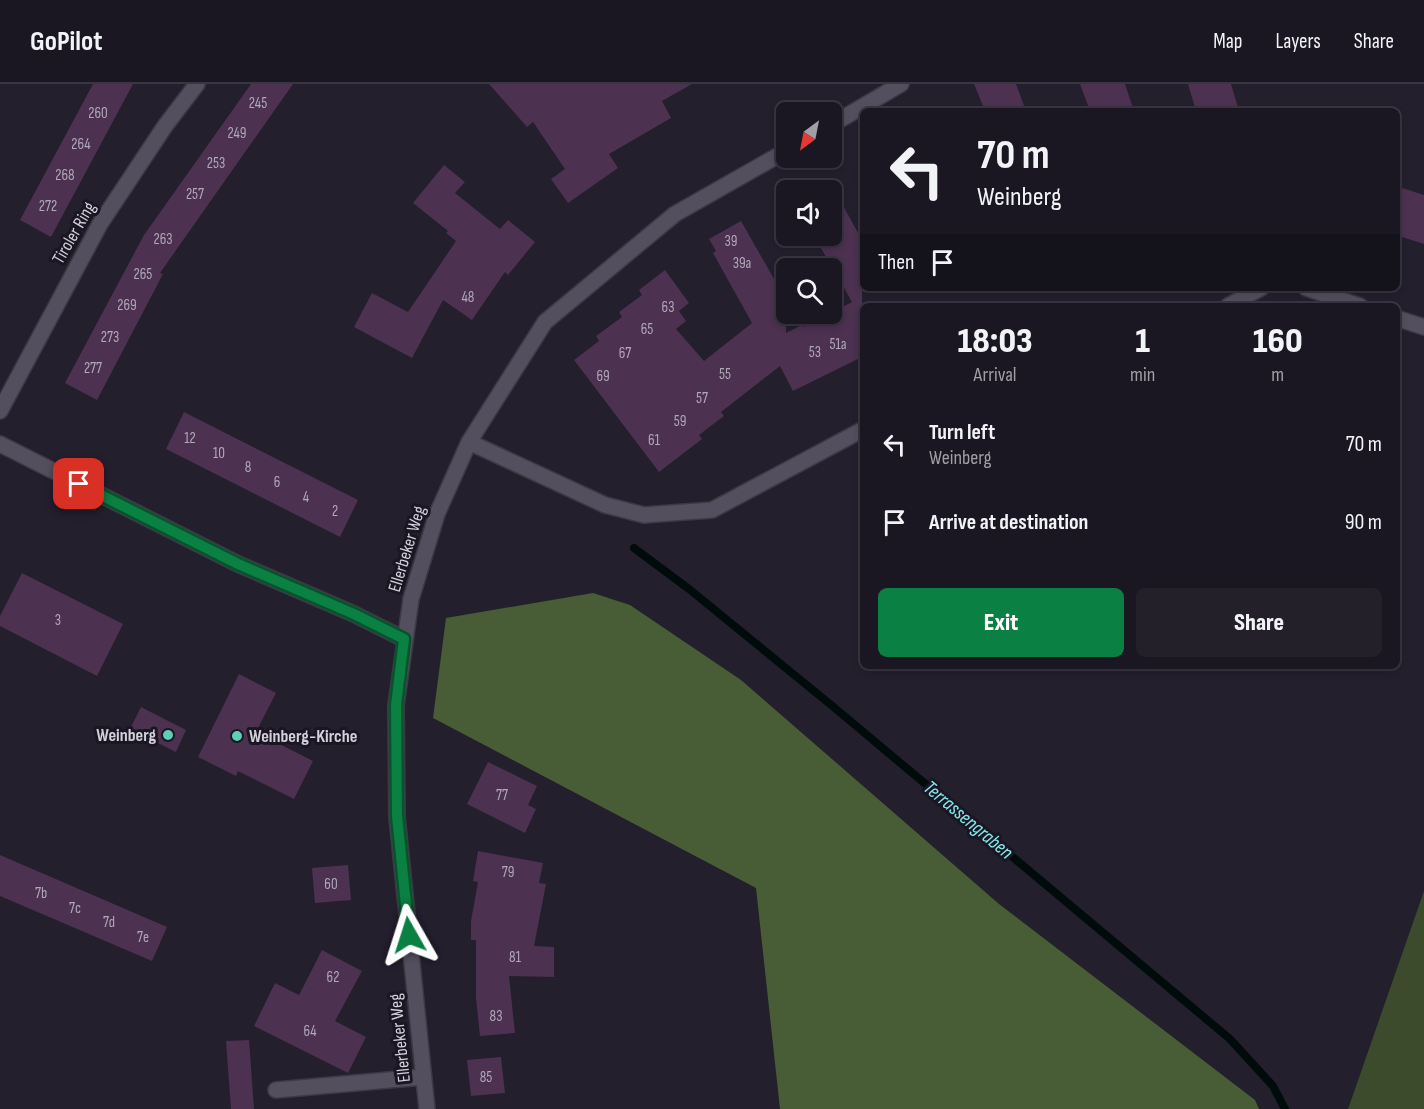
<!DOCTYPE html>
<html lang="en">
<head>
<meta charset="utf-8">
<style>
  body { margin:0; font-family:"Sofia Sans Condensed",sans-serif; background:#23202a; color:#f1f3f6; height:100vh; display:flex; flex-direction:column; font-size:22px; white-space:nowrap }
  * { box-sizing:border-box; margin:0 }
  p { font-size:20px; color:#9f9fa5 }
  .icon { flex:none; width:33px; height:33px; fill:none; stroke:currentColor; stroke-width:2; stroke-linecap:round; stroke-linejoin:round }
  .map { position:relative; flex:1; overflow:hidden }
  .sheet { position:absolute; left:860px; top:219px; width:540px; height:366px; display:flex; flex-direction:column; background:#1a1722; border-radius:9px; box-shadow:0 3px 9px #0003,0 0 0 2px #383640 }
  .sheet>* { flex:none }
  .top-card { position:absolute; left:860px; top:24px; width:540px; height:183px; border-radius:9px; box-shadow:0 3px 9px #0003,0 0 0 2px #383640; background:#1a1722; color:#f1f3f6; overflow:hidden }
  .needle { width:39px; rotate:212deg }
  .tools { position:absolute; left:776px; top:18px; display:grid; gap:12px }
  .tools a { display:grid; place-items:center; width:66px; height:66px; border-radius:9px; background:#1a1722; box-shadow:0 3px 9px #0003,0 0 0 2px #383640; font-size:30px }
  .pin { position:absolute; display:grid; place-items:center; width:51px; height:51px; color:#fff; margin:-26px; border-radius:12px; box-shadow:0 3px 9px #0006 }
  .me { position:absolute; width:66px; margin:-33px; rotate:354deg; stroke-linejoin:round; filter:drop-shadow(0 0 4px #0008) }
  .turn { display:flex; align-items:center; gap:21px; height:126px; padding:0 18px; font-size:27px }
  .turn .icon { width:78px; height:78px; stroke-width:2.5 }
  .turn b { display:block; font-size:42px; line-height:51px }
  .then { display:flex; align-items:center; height:57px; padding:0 18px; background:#0003; gap:12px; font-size:22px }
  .eta { display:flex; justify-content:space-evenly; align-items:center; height:102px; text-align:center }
  .eta b { font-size:36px; font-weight:800; line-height:42px }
  .cta { display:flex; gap:12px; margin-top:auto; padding:12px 18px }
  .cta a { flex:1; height:69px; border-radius:9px; background:#0b8043; color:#fff; font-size:24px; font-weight:800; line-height:69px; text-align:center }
  .cta a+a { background:#23202a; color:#f1f3f6 }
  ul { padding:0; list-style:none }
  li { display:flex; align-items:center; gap:18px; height:78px; padding:0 18px }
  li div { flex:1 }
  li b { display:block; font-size:22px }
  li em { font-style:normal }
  header { display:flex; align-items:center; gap:36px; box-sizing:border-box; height:84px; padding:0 30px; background:#1a1722; border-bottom:2px solid #383640 }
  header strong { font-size:28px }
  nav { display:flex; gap:33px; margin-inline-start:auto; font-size:21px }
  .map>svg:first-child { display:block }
  .green { fill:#3b4b2c }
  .forest { fill:#485c36 }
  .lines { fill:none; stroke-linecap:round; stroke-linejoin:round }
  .stream { stroke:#000c0c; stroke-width:8 }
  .building { fill:#4c3151 }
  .minor-casing { stroke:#3d3944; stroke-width:18 }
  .minor { stroke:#534f5e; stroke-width:15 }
  .route-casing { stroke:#07532c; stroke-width:15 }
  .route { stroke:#0b8043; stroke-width:10 }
  .poi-dot { fill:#5eceb7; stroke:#1a1623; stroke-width:2 }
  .labels { text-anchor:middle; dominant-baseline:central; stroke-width:6; stroke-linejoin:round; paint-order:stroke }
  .number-label { font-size:15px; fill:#b1a8b8 }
  .street-label { font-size:18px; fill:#d3d0da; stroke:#1a1623 }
  .poi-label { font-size:18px; font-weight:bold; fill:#d3d0da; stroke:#1a1623; text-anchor:end }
  .water-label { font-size:20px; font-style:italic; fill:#84e7ea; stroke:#1a1623 }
</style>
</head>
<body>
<header>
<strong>GoPilot</strong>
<nav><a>Map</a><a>Layers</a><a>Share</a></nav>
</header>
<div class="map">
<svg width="1424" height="1025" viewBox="0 0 1424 1025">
  <rect width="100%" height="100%" fill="#231f2d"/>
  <path class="green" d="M1424,807v218h-76l6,-17z"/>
  <path class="forest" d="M593,509l37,12 111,75 258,224 256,196 4,9h-479l-24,-221 -323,-170 13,-100z"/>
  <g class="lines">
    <path class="stream" d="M634,464l55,41 141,115 400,335 43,47 12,23"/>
  </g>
  <path class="building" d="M93,0h40l-82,153 -31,-17z
    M251,0h42l-133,189 3,1 -66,126 -32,-17 79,-148z
    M489,0h203l-30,17 9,17 -62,36 9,14 -50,35 -17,-24 14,-10 -32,-47 -6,5z
    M974,0h42l10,27h-41z
    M1080,0h45l9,27h-44z
    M1188,0h43l8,27h-43z
    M444,81l21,17 -10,11 45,36 8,-9 27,22 -27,33 -3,-3 -33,48 -29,-20 -31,58 -58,-31 18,-34 36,19 48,-71 -10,-8 2,-2 -35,-28z
    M831,100l31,56v117l-69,34 -13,-25 -59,46 3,4 -25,19 3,4 -43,33 -85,-112 25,-19 -3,-5 26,-19 -3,-5 23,-17 -3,-5 26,-20 24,33 -10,8 7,10 -10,8 28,32 48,-38 -39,-70 3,-2 -7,-12 32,-18 45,79v33l16,-8 1,2 49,-25 -38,-66h17z
    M1396,102l28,9v49l-28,-9z
    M184,328l174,88 -18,37 -174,-88z
    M22,489l101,51 -26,52 -97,-50v-10z
    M239,590l37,19 -20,39 57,29 -19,38 -56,-28 -2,5 -38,-19z
    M141,623l45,23 -10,22 -46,-23z
    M488,678l49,24 -9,19 8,4 -11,24 -58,-29z
    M478,767l65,12 -4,20 7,1 -12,62 20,1v30l-45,-1 6,57 -35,3 -4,-38v-58h-5v-19l7,-39 -5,-1z
    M0,771l167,72 -15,34 -152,-65z
    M348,781l3,35 -36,3 -3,-35z
    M322,866l40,21 -27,50 31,16 -18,36 -94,-47 21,-43 24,12z
    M249,956l5,69h-23l-5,-68z
    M501,973l4,36 -34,3 -4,-36z"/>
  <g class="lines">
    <defs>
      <path id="minor" d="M831,41l70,-41
        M1306,204l54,18
        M1228,222l33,-18
        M1396,234l28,9
        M0,327l100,-187 65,-98 32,-42
        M469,358l136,63 39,10 68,-5 150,-80
        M0,360l238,120 116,50 50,25
        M276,1006l147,-13
        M427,1025l-30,-292 -1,-112 15,-106 26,-85 32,-72 76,-120 130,-108 111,-63"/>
    </defs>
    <use href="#minor" class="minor-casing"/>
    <use href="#minor" class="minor"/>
  </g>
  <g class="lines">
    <defs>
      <path id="route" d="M79,400l159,80 116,50 50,25 -8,66 1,111 12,119"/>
    </defs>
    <use href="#route" class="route-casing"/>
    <use href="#route" class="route"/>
  </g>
  <g class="poi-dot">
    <circle cx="168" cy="651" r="6"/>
    <circle cx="237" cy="652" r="6"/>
  </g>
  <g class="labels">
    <g class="number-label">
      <text x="258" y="19">245</text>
      <text x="98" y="29">260</text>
      <text x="237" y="49">249</text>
      <text x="81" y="60">264</text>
      <text x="216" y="79">253</text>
      <text x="65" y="91">268</text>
      <text x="195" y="110">257</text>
      <text x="48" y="122">272</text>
      <text x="163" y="155">263</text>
      <text x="731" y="157">39</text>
      <text x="742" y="179">39a</text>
      <text x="143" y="190">265</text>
      <text x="468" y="213">48</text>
      <text x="127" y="221">269</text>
      <text x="668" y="223">63</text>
      <text x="647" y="245">65</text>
      <text x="110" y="253">273</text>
      <text x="838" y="260">51a</text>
      <text x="815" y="268">53</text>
      <text x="625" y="269">67</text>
      <text x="93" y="284">277</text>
      <text x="725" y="290">55</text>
      <text x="603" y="292">69</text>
      <text x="702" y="314">57</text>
      <text x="680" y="337">59</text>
      <text x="190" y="354">12</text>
      <text x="654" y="356">61</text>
      <text x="219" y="369">10</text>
      <text x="248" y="383">8</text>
      <text x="277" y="398">6</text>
      <text x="306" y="413">4</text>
      <text x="335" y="427">2</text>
      <text x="58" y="536">3</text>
      <text x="502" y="711">77</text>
      <text x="508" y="788">79</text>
      <text x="331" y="800">60</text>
      <text x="41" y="809">7b</text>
      <text x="75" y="824">7c</text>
      <text x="109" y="838">7d</text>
      <text x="143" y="853">7e</text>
      <text x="515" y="873">81</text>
      <text x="333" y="893">62</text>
      <text x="496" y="932">83</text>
      <text x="310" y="947">64</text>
      <text x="486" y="993">85</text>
    </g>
    <g class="street-label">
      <text transform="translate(74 149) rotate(-60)">Tiroler Ring</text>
      <text transform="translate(407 465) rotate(-73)">Ellerbeker Weg</text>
      <text transform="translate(400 954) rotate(-96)">Ellerbeker Weg</text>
    </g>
    <g class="poi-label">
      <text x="156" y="651">Weinberg</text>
      <text x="249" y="652" text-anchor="start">Weinberg-Kirche</text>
    </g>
    <g class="water-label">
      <text transform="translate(968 736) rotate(40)">Terrassengraben</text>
    </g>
  </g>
</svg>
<div class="tools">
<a><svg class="needle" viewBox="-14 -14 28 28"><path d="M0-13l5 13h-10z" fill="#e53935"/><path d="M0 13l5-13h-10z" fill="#9f9fa5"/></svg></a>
<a><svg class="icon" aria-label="sound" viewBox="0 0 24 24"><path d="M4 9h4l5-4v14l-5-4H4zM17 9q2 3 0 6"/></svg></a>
<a><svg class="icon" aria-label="search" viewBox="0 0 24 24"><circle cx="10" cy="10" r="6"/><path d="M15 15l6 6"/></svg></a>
</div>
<div class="pin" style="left:79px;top:400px;background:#d93025"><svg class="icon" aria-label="arrive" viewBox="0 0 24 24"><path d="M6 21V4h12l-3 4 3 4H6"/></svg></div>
<svg class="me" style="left:409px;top:851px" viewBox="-20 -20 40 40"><path d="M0-17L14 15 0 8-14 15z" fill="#0b8043" stroke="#fff" stroke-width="4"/></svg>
<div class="top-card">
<div class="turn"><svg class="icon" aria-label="left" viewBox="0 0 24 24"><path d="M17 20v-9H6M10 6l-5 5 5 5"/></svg><div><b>70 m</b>Weinberg</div></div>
<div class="then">Then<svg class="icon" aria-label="arrive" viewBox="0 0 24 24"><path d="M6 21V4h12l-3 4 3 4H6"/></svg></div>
</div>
<section class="sheet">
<div class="eta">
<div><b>18:03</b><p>Arrival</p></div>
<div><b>1</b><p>min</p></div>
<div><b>160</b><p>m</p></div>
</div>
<ul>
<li><svg class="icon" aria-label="left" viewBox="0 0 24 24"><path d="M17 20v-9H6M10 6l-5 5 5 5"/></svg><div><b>Turn left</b><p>Weinberg</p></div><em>70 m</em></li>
<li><svg class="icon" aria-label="arrive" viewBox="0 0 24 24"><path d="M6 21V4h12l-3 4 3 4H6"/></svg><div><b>Arrive at destination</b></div><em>90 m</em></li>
</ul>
<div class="cta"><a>Exit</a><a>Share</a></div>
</section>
</div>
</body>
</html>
